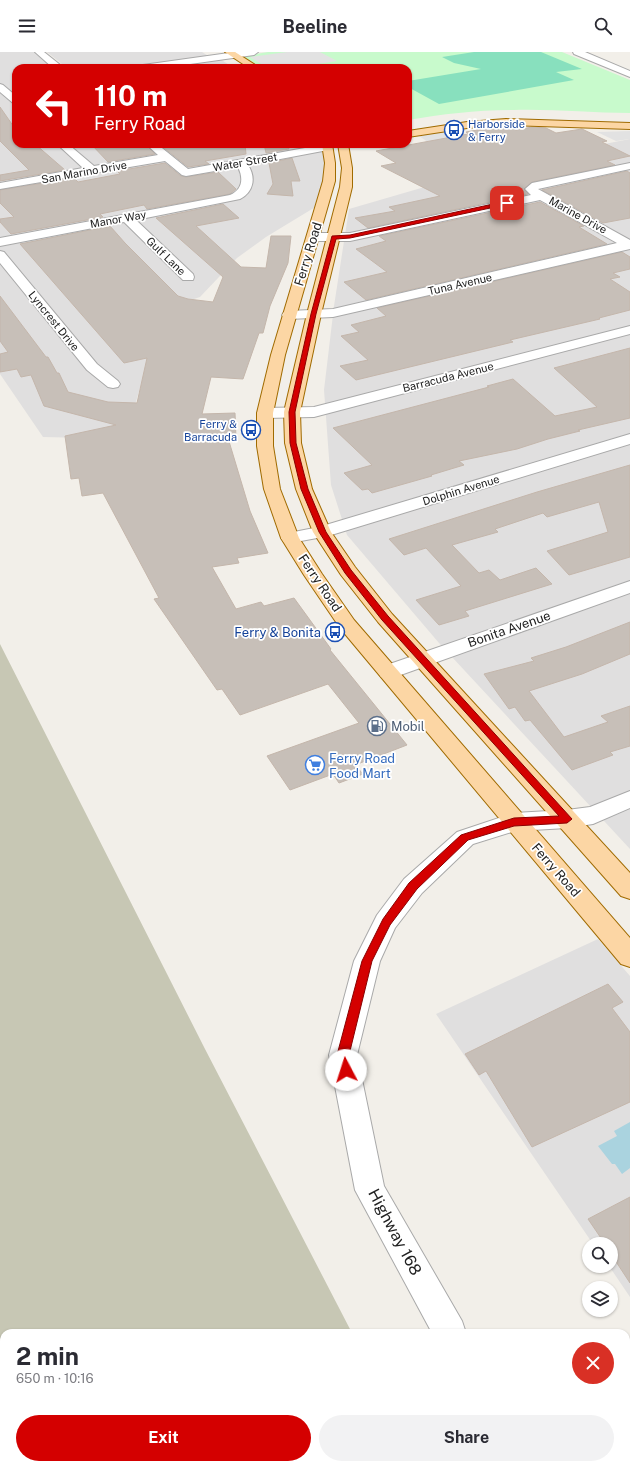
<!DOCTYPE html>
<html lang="en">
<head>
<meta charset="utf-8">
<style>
  body { margin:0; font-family:"Public Sans",sans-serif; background:#f2f2f3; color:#2b2b33; height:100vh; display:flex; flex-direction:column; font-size:15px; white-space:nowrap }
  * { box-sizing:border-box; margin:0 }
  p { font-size:13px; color:#7c7c81 }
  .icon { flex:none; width:22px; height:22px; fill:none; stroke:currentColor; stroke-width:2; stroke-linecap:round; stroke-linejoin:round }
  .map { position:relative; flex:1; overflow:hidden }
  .side { position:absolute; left:0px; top:1277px; width:630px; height:140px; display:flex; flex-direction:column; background:#fff; border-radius:12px 12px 0 0; box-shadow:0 1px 3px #0004 }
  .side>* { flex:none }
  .guide { position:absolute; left:12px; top:12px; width:400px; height:84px; border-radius:12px; box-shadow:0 1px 3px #0004; background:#d40000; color:#fff; overflow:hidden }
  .controls { position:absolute; left:582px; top:1185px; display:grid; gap:8px }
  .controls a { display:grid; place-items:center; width:36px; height:36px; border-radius:50%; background:#fff; box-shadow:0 1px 3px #0004; font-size:20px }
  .pin { position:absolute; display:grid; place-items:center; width:34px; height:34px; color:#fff; margin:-17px; border-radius:8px; box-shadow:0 2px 6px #0006 }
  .me { position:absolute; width:44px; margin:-22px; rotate:355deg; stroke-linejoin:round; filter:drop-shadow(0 0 3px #0008) }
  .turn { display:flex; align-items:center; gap:14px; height:84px; padding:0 16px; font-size:18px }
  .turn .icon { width:52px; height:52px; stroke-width:2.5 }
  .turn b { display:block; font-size:28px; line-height:34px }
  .round { display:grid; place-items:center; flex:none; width:42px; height:42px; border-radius:21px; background:#f2f2f3 }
  .overview { display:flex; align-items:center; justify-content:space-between; height:68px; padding:0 16px }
  h1 { font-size:24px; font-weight:700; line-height:30px }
  .action { display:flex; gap:8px; margin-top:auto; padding:8px 16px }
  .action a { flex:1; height:46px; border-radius:24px; background:#d40000; color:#fff; font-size:16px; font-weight:700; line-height:46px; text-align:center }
  .action a+a { background:#f2f2f3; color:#2b2b33 }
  header { display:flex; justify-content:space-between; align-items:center; height:52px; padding:0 16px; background:#fff; font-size:18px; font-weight:700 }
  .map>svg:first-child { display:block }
  .residential { fill:#e0dfdf }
  .construction { fill:#c7c7b4 }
  .park { fill:#c8facc }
  .pitch { fill:#88e0be }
  .parking { fill:#e2e2e2 }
  .water { fill:#aad3df }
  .building { fill:#c7bfb8; stroke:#c4b6ab }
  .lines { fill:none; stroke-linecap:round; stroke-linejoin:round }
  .minor-casing { stroke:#a9a9a9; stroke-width:2 }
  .major-casing { stroke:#a06b00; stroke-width:2 }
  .minor { fill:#fff; fill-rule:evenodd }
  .major { fill:#fcd6a4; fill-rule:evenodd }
  .route { fill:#d40000; stroke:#8a0000 }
  .labels { text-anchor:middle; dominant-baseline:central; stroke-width:3.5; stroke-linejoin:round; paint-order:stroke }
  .far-transit-label { font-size:11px; fill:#164399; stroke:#fff; text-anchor:start }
  .far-street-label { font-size:11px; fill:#222; stroke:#fff }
  .street-label { font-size:13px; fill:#222; stroke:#fff }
  .transit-label { font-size:13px; fill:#164399; stroke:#fff; text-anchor:end }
  .service-label { font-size:13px; fill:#4e5e75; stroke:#fff; text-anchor:start }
  .shop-label { font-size:13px; fill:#366cbe; stroke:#fff; text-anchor:start }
  .near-street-label { font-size:16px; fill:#222; stroke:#fff }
</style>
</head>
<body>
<header><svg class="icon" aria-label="menu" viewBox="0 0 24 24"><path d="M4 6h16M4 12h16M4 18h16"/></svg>Beeline<svg class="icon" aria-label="search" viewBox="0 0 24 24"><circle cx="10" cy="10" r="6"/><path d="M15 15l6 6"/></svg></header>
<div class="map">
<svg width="630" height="1417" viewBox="0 0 630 1417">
  <rect width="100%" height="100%" fill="#f2efe9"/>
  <path class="residential" d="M0,0h34l19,16h-37v76h306l3,11 1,14 -9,37 -51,31 -29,21 -37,39 -9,3 -33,44 -16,37 -7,24 -6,34 -86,-2 -43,-63z
    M47,0h155l8,5 -77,11h-66z
    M220,7l14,9h-73z
    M630,87v710l-191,-206 -92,-108 -16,-50 -7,-95 10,-84 15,-97 158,-46z
    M598,887l32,37v321l-21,-31h2v-22h-18l-157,-230z"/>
  <path class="construction" d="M0,592l205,405 147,284h-348v132h417l2,4h-423z"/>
  <path class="park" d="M268,0h294l68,28v33c-39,0 -77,-4 -116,-3 -36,0 -71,4 -106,10v-52h-145l-21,-12z"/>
  <path class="pitch" d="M474,0h67l41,17 -26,3 18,8 -135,24 -31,-17v-9v3l73,-12 -27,-6 -12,-6z"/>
  <path class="parking" d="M287,0h33l17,9 -45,7h-24l-18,-11z
    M630,79v8l-14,2 -19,-9z
    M443,80l10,5 -25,5 -9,-6z"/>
  <path class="water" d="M630,1070v46l-8,6 -7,-10h-3l-14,-18 19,-10 -3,-5z"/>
  <path class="building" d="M0,55l16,23v14h19l30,26 -65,11v-6l29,-5 -29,-29z
    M494,75h15l7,3 16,-3 14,1 10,5 26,-4 25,12 -5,1 28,14 -23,5 8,4 -83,17 -8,7 4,5 -160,34 -13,-10 40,-7 -6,-4 51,-11 -59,-30 15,-3 -20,-12 92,-17 -2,-2z
    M91,92h54l10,10 -47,8z
    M159,92h86l1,10 -41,7 4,3 -21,3z
    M264,92h23l2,5 -23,4z
    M292,106l8,23h-9l2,15 -26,-2 6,-10 -4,-21z
    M165,111l16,13 5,1 32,-5 18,17 -6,5 -83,15 -3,-4 -44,9 3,3 -92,17 -11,-12v-3l14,-2 -14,-14v-13l74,-12 4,4 42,-8 -3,-3z
    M627,119l3,2v45l-27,5 -61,-33z
    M540,150l44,24 -5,1 28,17 -241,56 -22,-18 43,-10 -31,-23 30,-8 -7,-5z
    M223,152l16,14 -43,8 45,41 25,1 5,-32h20l-3,27 -18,43 -7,27h-4l-16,46 -32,-2 -9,37 33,-1 1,25h-8l22,73 18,42 -31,5 2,5 -27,4 24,42 25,-7 3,4 30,-8 37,51 -1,1 77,95 -52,20 8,9 -24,9 -6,-9 -43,16 -23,-34 92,-33 -31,-39 -88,31 -18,-26 -5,1 -63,-91 5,-1 -56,-105 -21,3 -3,-18 -8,1 -6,-43 51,-11 -72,-19 -13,-31 -10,2 -4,-8 -17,3v-18l8,-2 -8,-11v-45l46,61h2l9,16h2l9,19 40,10 29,1 10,-45 -23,5 -104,-119 90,-18 15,17 53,53 10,3 25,3 10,-25 -67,-59z
    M622,200l8,5v12l-17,4 7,4 -10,2 20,13v18l-31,8 1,1 -90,21 3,2 -157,38 -16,-14 28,-6 -27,-24 18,-4 -8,-7 35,-9 -9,-8z
    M630,296v70l-52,12 2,1 -32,8 -31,10 -58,12 5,4 -33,10 1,1 -60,17 -4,-4 -6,1 -18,-17 28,-8 -39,-37 156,-41 -2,-1 26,-7 42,37 42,-9 -43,-39z
    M630,413v92l-61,18 -22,-24 61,-19 -9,-30 -52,15 -4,-4 -48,16 3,3 -46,13 27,28 10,-3 11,10 36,-12 16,16 -87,27 4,5 -30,9 -23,-25 45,-14 -35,-38 -22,7 -15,-16 148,-47z
    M630,570v32l-48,20 -53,17 35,46 44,-15 -7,-6 29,-10v40l-20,6 3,3 -41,15 -42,-50 -5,1 -10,-14 -6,2 -25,-35 50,-13 -3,-3 35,-11z
    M608,932l15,18 -11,6 18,24v70l-98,45 -46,-76 -7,4 -14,-21z
    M630,1145v86l-19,-29v-10h-6l-17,-25z"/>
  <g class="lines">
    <defs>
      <path id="minor" d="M35,0h9l20,16h-11z
        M236,0h22l-4,3 -92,13h-24l5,-3z
        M573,0h12l45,19v6l-56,-23z
        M0,32l3,1 13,11v8l-3,-1 -13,-11z
        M57,92h11l26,22 64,-11 -12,-11h11l31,25 139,-25 5,1 1,2 -5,3 -80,15c8,12 6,27 -8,34l-104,21 57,54 1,3 -1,3h-10l-59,-58 -124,24v-8l230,-43c12,-5 14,-16 8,-28l-52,9 -4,-1 -17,-14 -165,28v-6l83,-15z
        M630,111v6l-92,20 92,51v9l-297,68 -44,2 -5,-1 -2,-3 2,-3 5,-1 44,-2 284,-66 -77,-43 -190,41h-37l-4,-1 -2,-3 2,-3 4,-1h37l181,-38 -6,-6 7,-6z
        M0,199l4,1 93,112 21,17 2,3 -2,3 -5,1 -5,-1 -21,-17 -87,-107z
        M630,274v8l-316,83 -49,1 -5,-2 -3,-3 3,-3 5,-2 49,-1z
        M630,382v10l-302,92 -38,7 -6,-1 -3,-4 3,-4 35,-7z
        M630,529v12l-235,84 -7,2 -7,-2 -3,-5 3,-5z
        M630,739v17l-37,16 -26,4 -52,3 -42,13 -51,49 -27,35 -15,33 -23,94 27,131 78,135 4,12h-34l-77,-143 -26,-135 25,-94 23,-46 27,-36 53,-47 57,-19 53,-3 23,-3z
        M506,1413h36l2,4h-36z"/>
      <path id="major" d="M225,0h10l25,16h-11z
        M506,67l124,4v6l-124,-4 -39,3 -59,9v-6l59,-9z
        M322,92h10l3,19v18l-50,174 -12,58v33l7,43 19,49 23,36 32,46 276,318v29l-9,-3 -281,-336 -36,-53 -23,-37 -17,-49 -7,-43v-33l14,-58 52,-174 2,-18z
        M338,92h10l4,24v19l-31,127 -21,98 1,31 11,46 19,43 24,35 37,47 238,259v26l-9,-3 -243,-274 -37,-47 -28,-43 -17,-43 -11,-46 -1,-31 23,-98 33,-127 2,-19z"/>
    </defs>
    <use href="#minor" class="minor-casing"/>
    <use href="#major" class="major-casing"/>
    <use href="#minor" class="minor"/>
    <use href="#major" class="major"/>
  </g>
  <path class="route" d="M507,149l2,3 -159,34 -14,1 -20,75 -21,98 1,31 12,46 18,43 25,38 37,46 184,203 -5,4 -53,3 -46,14 -51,49 -27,36 -18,36 -23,94 3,15 -2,4 -4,1 -4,-1 -5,-19 25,-94 21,-42 26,-36 52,-48 53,-17 45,-2 -177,-196 -37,-47 -26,-41 -18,-43 -11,-46 -1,-31 22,-98 21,-78 18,-1z"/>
  <defs>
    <symbol id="bus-ring" viewBox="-11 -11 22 22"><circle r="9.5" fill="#fff" stroke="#1a4fb4" stroke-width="1.5"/><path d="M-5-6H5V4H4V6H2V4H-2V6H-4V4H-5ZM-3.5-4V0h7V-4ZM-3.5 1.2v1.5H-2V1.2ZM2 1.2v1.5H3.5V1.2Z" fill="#1a4fb4"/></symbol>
    <symbol id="fuel-ring" viewBox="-11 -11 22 22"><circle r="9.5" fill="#fff" stroke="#5c6f8a" stroke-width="1.5"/><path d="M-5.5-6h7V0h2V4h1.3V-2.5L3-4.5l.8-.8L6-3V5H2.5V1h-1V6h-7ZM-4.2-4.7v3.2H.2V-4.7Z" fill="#5c6f8a"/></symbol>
    <symbol id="supermarket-ring" viewBox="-11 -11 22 22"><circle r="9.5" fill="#fff" stroke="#3f7fe0" stroke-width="1.5"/><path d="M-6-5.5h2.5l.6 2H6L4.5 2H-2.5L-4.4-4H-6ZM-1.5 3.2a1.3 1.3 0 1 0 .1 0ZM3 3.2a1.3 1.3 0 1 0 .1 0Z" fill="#3f7fe0"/></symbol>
  </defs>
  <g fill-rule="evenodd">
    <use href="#bus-ring" x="443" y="67" width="22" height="22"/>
    <use href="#bus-ring" x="240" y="367" width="22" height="22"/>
    <use href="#bus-ring" x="324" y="569" width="22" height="22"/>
    <use href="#fuel-ring" x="366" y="663" width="22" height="22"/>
    <use href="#supermarket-ring" x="304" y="702" width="22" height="22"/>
  </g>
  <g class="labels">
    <g class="far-transit-label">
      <text x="468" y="72">Harborside<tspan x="468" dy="13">&amp; Ferry</tspan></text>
      <text x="237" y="372" text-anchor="end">Ferry &amp;<tspan x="237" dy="13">Barracuda</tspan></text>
    </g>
    <g class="far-street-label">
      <text transform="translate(245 110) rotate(-10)">Water Street</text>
      <text transform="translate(84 120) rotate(-10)">San Marino Drive</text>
      <text transform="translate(578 163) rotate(29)">Marine Drive</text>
      <text transform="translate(118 167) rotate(-10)">Manor Way</text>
      <text transform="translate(166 204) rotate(44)">Gulf Lane</text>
      <text transform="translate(460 232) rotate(-13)">Tuna Avenue</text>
      <text transform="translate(54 269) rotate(51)">Lyncrest Drive</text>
      <text transform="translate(448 325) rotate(-14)">Barracuda Avenue</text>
      <text transform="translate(461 438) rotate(-17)">Dolphin Avenue</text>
    </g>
    <g class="street-label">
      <text transform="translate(308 202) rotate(-73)">Ferry Road</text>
      <text transform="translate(320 531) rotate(56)">Ferry Road</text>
      <text transform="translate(509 577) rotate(-19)">Bonita Avenue</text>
      <text transform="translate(556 818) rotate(49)">Ferry Road</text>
    </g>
    <g class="transit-label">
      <text x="321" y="580">Ferry &amp; Bonita</text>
    </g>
    <g class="service-label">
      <text x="391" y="674">Mobil</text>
    </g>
    <g class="shop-label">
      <text x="329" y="706">Ferry Road<tspan x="329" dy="15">Food Mart</tspan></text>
    </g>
    <g class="near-street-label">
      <text transform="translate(395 1180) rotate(62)">Highway 168</text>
    </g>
  </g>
</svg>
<div class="controls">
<a><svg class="icon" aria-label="search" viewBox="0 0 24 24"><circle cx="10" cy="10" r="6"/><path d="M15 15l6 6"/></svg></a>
<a><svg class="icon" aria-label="layers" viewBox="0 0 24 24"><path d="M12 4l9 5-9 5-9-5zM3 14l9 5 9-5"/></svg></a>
</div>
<div class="pin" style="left:507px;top:151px;background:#d93025"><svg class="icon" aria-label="arrive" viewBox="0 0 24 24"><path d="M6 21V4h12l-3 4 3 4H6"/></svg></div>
<svg class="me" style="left:346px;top:1018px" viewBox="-20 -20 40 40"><circle r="19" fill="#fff"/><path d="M0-13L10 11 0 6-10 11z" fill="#d40000"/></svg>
<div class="guide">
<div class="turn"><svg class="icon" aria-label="left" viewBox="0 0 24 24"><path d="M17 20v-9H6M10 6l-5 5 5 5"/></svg><div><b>110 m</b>Ferry Road</div></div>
</div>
<section class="side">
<div class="overview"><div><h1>2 min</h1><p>650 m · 10:16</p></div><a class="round" style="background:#d93025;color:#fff"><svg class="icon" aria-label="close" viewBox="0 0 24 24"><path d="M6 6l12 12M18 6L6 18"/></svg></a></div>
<div class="action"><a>Exit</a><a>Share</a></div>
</section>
</div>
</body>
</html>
